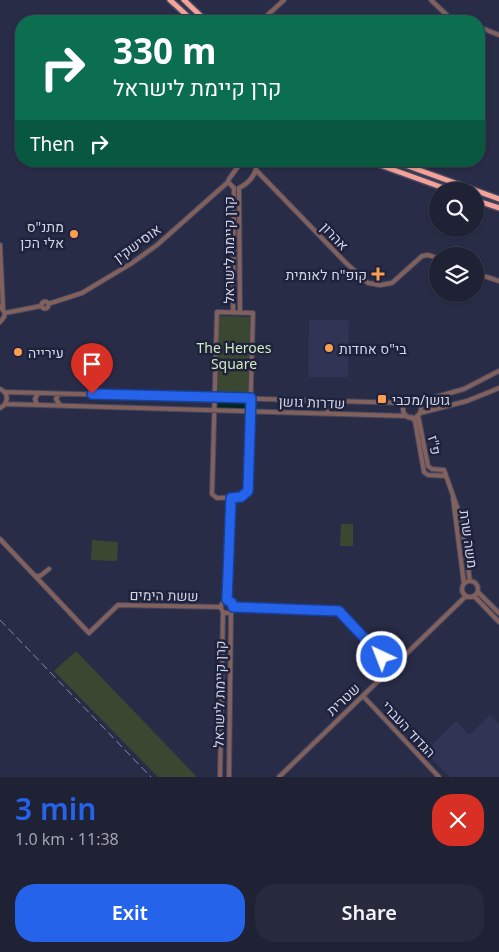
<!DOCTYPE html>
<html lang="en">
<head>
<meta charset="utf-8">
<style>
  body { margin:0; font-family:"Noto Sans",Heebo,sans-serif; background:#27293d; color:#f1f3f6; height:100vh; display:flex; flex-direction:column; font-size:19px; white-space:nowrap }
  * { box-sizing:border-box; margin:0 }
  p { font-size:16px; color:#a1a3ad }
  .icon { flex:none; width:28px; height:28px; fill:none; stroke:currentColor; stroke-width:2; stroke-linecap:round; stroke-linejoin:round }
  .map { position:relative; height:777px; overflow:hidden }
  .side { display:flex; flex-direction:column; background:#1f2135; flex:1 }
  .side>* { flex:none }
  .guide { position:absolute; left:15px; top:15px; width:470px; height:152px; border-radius:20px; box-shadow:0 1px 4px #0004,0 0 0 1px #3c3e50; background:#0b6e4f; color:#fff; overflow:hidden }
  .controls { position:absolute; left:429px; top:182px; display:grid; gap:10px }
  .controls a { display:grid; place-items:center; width:55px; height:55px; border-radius:50%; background:#1f2135; box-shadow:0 1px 4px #0004,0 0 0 1px #3c3e50; font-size:25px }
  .pin { position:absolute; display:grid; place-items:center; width:42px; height:42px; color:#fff; margin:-51px -21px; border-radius:50% 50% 50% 0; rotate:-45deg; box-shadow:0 0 5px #0007 }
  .pin .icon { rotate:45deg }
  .me { position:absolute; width:55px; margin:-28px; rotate:317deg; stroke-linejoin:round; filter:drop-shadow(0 0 4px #0008) }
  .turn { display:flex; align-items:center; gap:18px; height:105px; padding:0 15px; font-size:22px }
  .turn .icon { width:65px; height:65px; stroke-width:2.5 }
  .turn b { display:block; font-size:35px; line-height:42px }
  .then { display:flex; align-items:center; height:48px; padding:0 15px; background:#0003; gap:10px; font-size:19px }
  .round { display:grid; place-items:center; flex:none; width:52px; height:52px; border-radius:20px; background:#27293d }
  .headline { display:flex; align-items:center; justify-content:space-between; height:85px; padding:0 15px }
  h1 { font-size:30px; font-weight:600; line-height:38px; color:#2563eb }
  .primary-button { display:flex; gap:10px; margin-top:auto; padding:10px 15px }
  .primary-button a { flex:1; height:58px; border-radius:20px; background:#2563eb; color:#fff; font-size:20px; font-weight:600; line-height:58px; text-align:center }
  .primary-button a+a { background:#27293d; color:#f1f3f6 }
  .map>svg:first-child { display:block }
  .built { fill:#303455 }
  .green { fill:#3b4831 }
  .water { fill:#012626 }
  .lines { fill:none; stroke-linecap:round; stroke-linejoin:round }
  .minor-casing { stroke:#444760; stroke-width:6 }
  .highway-casing { stroke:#444760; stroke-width:8 }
  .minor { stroke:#82605c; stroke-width:4 }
  .highway { stroke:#f5a298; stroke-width:5 }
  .rail { stroke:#878a9f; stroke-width:1; stroke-dasharray:8 4; stroke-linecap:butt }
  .route-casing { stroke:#184099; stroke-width:12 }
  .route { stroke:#2563eb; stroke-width:9 }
  .poi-dot { fill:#fa9f4f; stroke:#1f223c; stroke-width:2 }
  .labels { text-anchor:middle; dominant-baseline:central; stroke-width:5; stroke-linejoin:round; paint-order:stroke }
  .poi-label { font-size:14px; fill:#d1d4e5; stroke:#1f223c; text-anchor:start }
  .street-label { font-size:14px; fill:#d1d4e5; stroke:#1f223c }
  .park-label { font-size:14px; fill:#d0ebba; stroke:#1f223c }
</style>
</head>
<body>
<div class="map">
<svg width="499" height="777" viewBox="0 0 499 777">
  <rect width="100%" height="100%" fill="#292c47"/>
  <path class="built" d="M309,320h40l-1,57h-40z
    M490,715l9,9v53h-49l-25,-25 31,-31 13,14z"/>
  <path class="green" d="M219,316l31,1 -2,77h-30z
    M341,524h12v22h-13z
    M92,540l26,2 -1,19 -26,-1z
    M76,651l121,126h-39l-104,-106z"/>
  <path class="water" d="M216,399h34v11l-35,-1z"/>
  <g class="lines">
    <defs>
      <path id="minor" d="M431,0l20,19 10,2
        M261,21l23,-21
        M479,27l20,8
        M256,170l90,93 22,20 12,2 12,-2 30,-27 6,-1 10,3
        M234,188l-6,-6 1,-3 13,-18
        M239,188l1,124
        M239,188c10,-5 17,-13 18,-25l-2,-2
        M0,245l3,63
        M475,273l24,8
        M41.5 305a3.5 3.5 0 1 1 7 0a3.5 3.5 0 1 1-7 0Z
        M48,304l34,-11 50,-30 25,-18 71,-63
        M0,306l5,7 -1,4 -4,5
        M217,312l36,1 -5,178 -7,6 -24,1 -5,-4z
        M233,312l1,-124
        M5,313l36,-7
        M0,389c9,4 9,14 0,19
        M5,392l401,11
        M59,394l-3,5 4,6
        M403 409a9 9 0 1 1 18 0a9 9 0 1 1-18 0Z
        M418,402l46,-13 35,-18
        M6,404l401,12
        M37,405l-2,-6 3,-6
        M328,413l-3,-6 3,-6
        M420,413l47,-12 32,-13
        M418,415l10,51 4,3 12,1 17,48 9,63
        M411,417l4,4 9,51 4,3 18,1
        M453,498l11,86
        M0,539l89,94 29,-28 102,2
        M36,576h4l9,-7
        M462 589a8 8 0 1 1 16 0a8 8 0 1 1-16 0Z
        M478,592l21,21
        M474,596l25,26
        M221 607a6 6 0 1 1 12 0a6 6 0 1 1-12 0Z
        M227,601l4,-104
        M233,607l106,4 53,56
        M363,696l76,81
        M220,777l3,-165
        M229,777l2,-165
        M279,777l187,-181"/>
      <path id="highway" d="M170,0l23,21
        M184,0l22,21
        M369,161l83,30
        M394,161l105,38
        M475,200l24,8"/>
    </defs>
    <use href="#minor" class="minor-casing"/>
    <use href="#highway" class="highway-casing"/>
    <use href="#minor" class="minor"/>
    <use href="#highway" class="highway"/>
    <path class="rail" d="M0,620l151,157"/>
  </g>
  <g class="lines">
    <defs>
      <path id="route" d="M92,394l159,4 -3,93 -7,6 -10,1 -4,102 5,3 1,4 106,4 43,46"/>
    </defs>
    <use href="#route" class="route-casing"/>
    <use href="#route" class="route"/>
  </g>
  <g class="poi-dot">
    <circle cx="74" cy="234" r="5"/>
    <path d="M375.5 266.5h5v5h5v5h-5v5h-5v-5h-5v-5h5z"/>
    <circle cx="329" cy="348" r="5"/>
    <circle cx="18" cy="352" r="5"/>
    <rect x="377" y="394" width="10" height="10" rx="2.5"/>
  </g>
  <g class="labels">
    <g class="poi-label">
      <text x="64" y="226" text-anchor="end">מתנ"ס<tspan x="64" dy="16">אלי הכן</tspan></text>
      <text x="367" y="274" text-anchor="end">קופ"ח לאומית</text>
      <text x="339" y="348">בי"ס אחדות</text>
      <text x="28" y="352">עירייה</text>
      <text x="392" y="399">גושן/מכבי</text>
    </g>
    <g class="street-label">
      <text transform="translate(335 236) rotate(46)">אהרון</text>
      <text transform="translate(137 243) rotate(-36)">אוסישקין</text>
      <text transform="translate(228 250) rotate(-90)">קרן קיימת לישראל</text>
      <text transform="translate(312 402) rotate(2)">שדרות גושן</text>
      <text transform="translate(435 445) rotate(79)">פ"ז</text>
      <text transform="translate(469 539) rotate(82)">משה שרת</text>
      <text transform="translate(164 595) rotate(1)">ששת הימים</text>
      <text transform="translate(219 694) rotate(-89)">קרן קיימת לישראל</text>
      <text transform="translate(343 699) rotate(-43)">שטרית</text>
      <text transform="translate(409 729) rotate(47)">הגדוד העברי</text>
    </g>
    <g class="park-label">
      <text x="234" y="347">The Heroes<tspan x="234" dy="16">Square</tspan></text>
    </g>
  </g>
</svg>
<div class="controls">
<a><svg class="icon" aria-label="search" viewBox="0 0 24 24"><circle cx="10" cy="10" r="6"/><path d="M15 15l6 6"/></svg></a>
<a><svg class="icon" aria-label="layers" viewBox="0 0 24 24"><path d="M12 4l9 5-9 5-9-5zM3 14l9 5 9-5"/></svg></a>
</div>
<div class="pin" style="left:92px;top:394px;background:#d93025"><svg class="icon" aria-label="arrive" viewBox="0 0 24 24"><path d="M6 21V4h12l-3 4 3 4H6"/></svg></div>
<svg class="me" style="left:382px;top:657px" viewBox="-20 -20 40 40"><circle r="17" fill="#2563eb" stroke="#fff" stroke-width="3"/><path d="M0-11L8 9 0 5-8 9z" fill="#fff"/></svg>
<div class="guide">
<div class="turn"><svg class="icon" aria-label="right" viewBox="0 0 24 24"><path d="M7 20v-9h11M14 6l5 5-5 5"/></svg><div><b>330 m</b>קרן קיימת לישראל</div></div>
<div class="then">Then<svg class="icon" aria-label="right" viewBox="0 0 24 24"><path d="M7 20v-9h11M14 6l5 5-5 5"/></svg></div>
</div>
</div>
<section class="side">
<div class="headline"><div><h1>3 min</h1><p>1.0 km · 11:38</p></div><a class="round" style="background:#d93025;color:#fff"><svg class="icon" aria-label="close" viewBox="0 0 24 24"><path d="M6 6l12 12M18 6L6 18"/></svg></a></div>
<div class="primary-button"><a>Exit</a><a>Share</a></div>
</section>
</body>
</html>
